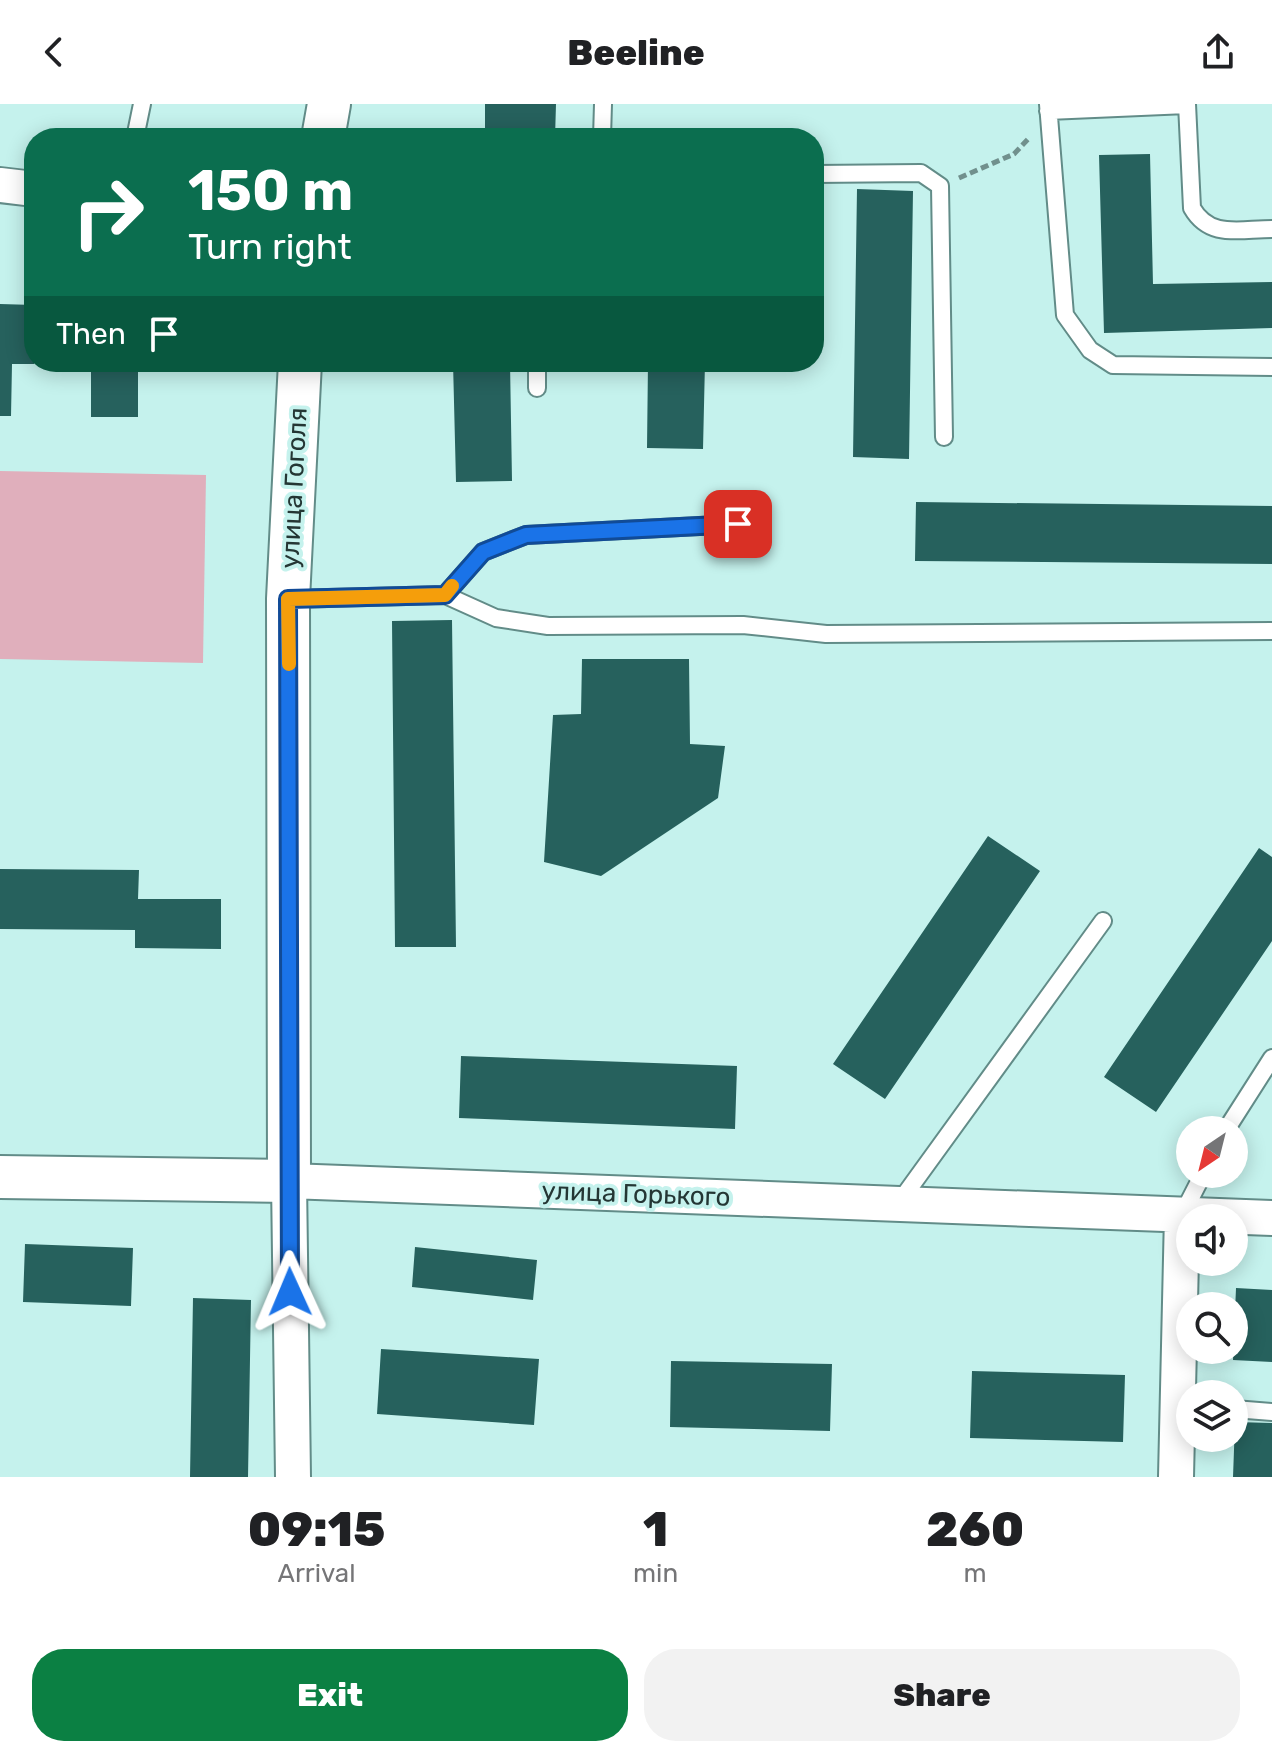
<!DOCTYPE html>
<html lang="en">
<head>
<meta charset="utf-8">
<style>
  body { margin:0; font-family:Rubik,sans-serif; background:#f2f2f2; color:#202124; height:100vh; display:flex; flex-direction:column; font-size:30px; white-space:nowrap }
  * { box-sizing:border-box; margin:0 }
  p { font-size:26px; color:#757577 }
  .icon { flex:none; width:44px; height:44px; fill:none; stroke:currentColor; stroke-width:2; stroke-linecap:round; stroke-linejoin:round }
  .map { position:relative; height:1373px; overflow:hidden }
  .drawer { display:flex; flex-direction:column; background:#fff; flex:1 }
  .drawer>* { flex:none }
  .hud { position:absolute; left:24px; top:24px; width:800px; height:244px; border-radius:32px; box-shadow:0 4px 20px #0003; background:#0b6e4f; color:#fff; overflow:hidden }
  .needle { width:52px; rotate:215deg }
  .controls { position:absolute; left:1176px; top:1012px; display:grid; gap:16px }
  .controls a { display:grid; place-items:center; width:72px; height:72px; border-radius:50%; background:#fff; box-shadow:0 4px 20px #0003; font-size:40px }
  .pin { position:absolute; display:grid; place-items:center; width:68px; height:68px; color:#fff; margin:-34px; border-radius:16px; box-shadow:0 4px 12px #0006 }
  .me { position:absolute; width:88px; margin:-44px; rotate:359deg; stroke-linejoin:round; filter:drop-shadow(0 0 6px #0008) }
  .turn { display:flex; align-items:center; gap:28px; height:168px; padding:0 32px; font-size:36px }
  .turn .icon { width:104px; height:104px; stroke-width:2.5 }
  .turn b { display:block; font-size:56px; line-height:68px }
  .then { display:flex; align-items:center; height:76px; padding:0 32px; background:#0003; gap:16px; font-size:30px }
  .eta { display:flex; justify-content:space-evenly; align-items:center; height:136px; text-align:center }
  .eta b { font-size:48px; font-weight:800; line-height:56px }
  .primary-button { display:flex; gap:16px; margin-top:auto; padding:16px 32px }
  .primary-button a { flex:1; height:92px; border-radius:32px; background:#0b8043; color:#fff; font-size:32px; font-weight:800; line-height:92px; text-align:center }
  .primary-button a+a { background:#f2f2f2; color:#202124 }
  header { display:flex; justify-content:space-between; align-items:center; height:104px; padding:0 32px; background:#fff; font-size:36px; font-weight:800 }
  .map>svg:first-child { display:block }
  .green { fill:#e0afbc }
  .building { fill:#26615d }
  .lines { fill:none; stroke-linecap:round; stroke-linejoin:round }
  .service-casing { stroke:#628c88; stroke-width:20 }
  .minor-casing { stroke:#628c88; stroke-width:38 }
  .tertiary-casing { stroke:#628c88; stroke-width:46 }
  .path { stroke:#71908d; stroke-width:5; stroke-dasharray:8 4; stroke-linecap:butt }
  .service { stroke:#fff; stroke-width:16 }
  .minor { stroke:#fff; stroke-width:34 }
  .tertiary { stroke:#fff; stroke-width:42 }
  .route-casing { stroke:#114b97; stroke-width:20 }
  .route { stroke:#1a73e8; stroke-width:14 }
  .slow { stroke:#f59e0b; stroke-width:14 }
  .labels { text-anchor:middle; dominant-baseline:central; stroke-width:8; stroke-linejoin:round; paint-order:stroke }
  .street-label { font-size:26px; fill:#243634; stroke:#c5f2ed }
</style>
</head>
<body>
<header><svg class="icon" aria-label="back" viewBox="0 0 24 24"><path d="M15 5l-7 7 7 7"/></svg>Beeline<svg class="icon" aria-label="share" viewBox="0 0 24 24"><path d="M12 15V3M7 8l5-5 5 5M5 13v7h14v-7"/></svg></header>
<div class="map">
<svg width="1272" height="1373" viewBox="0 0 1272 1373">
  <rect width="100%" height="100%" fill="#c5f2ed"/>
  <path class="green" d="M0,367l206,4 -3,188 -203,-4z"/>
  <path class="building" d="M485,0h71l-1,34h-70z
    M1150,50l3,130 119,-2v46l-168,5 -5,-178z
    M857,85l56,2 -4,268 -56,-2z
    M0,200l34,1v59h-22l-1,52h-11z
    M91,258h47v55h-47z
    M453,258h57l2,119 -56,1z
    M648,258h57l-2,87 -56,-1z
    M916,398l356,4v58l-357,-3z
    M452,516l4,327h-61l-3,-326z
    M582,555h107l1,85 35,2 -7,52 -117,78 -57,-14 9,-147 28,-1z
    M988,732l52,35 -155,228 -52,-35z
    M1259,744l13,9v84l-116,171 -52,-35z
    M0,765l139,1 -1,29h83v50l-86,-1v-18l-135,-1z
    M461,952l276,10 -2,63 -276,-11z
    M25,1140l108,4 -2,58 -108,-4z
    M415,1143l122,13 -4,40 -121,-13z
    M1236,1184l36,2v72l-39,-2z
    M193,1194l58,2 -3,177h-58z
    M381,1245l158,10 -5,66 -157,-11z
    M671,1257l161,3 -2,67 -160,-4z
    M972,1267l153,4 -2,67 -153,-4z
    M1235,1318l37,1v54h-39z"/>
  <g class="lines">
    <defs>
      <path id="service" d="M1048,0l17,211 25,35 23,15 159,2
        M1187,0l5,104c18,31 47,21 80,21
        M1048,7l139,-6
        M135,34l7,-34
        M602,34l1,-34
        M814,70l107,-1 19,13 4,251
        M537,284v-26
        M445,491l38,-43 43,-17 212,-11
        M290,495l155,-4 51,23 52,8 195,-1 83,9 446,-3
        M1226,1026l46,-72
        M898,1100l205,-283
        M1182,1111l21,-41
        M1234,1305l38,3"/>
      <path id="minor" d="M0,81l34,4
        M293,1373l-4,-296 983,37
        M1176,1373l6,-262"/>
      <path id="tertiary" d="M323,34l6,-34
        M0,1073l289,4 -1,-582 12,-237"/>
    </defs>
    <use href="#service" class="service-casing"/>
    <use href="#minor" class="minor-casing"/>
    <use href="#tertiary" class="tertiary-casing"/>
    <path class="path" d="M959,74l55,-24 15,-16"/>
    <use href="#service" class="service"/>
    <use href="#minor" class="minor"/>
    <use href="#tertiary" class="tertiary"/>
  </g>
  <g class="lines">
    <defs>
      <path id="route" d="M290,1188l-2,-693 157,-4 38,-43 43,-17 212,-11"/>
    </defs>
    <use href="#route" class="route-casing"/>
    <use href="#route" class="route"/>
    <path class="slow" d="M289,560l-1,-65 157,-4 7,-9"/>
  </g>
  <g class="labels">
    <g class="street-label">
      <text transform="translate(294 384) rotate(-87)">улица Гоголя</text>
      <text transform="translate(636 1090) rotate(2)">улица Горького</text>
    </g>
  </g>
</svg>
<div class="controls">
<a><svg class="needle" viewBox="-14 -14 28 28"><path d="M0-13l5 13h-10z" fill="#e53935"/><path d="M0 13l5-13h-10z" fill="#757577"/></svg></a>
<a><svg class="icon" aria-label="sound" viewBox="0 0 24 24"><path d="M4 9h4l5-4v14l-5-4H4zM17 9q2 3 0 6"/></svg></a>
<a><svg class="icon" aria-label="search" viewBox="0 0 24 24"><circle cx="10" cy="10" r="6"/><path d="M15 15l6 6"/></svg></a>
<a><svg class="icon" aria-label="layers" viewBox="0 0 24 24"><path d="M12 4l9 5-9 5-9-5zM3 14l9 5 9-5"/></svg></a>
</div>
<div class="pin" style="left:738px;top:420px;background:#d93025"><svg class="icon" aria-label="arrive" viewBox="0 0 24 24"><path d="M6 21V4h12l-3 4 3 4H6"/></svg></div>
<svg class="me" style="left:290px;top:1188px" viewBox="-20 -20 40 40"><path d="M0-17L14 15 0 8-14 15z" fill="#1a73e8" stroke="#fff" stroke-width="4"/></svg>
<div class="hud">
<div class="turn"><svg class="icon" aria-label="right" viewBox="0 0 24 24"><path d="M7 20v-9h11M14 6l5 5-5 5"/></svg><div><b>150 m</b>Turn right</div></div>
<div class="then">Then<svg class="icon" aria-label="arrive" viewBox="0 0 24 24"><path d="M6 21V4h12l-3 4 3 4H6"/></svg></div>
</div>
</div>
<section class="drawer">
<div class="eta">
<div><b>09:15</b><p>Arrival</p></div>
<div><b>1</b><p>min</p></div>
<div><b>260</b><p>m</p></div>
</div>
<div class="primary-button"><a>Exit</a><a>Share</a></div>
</section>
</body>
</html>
